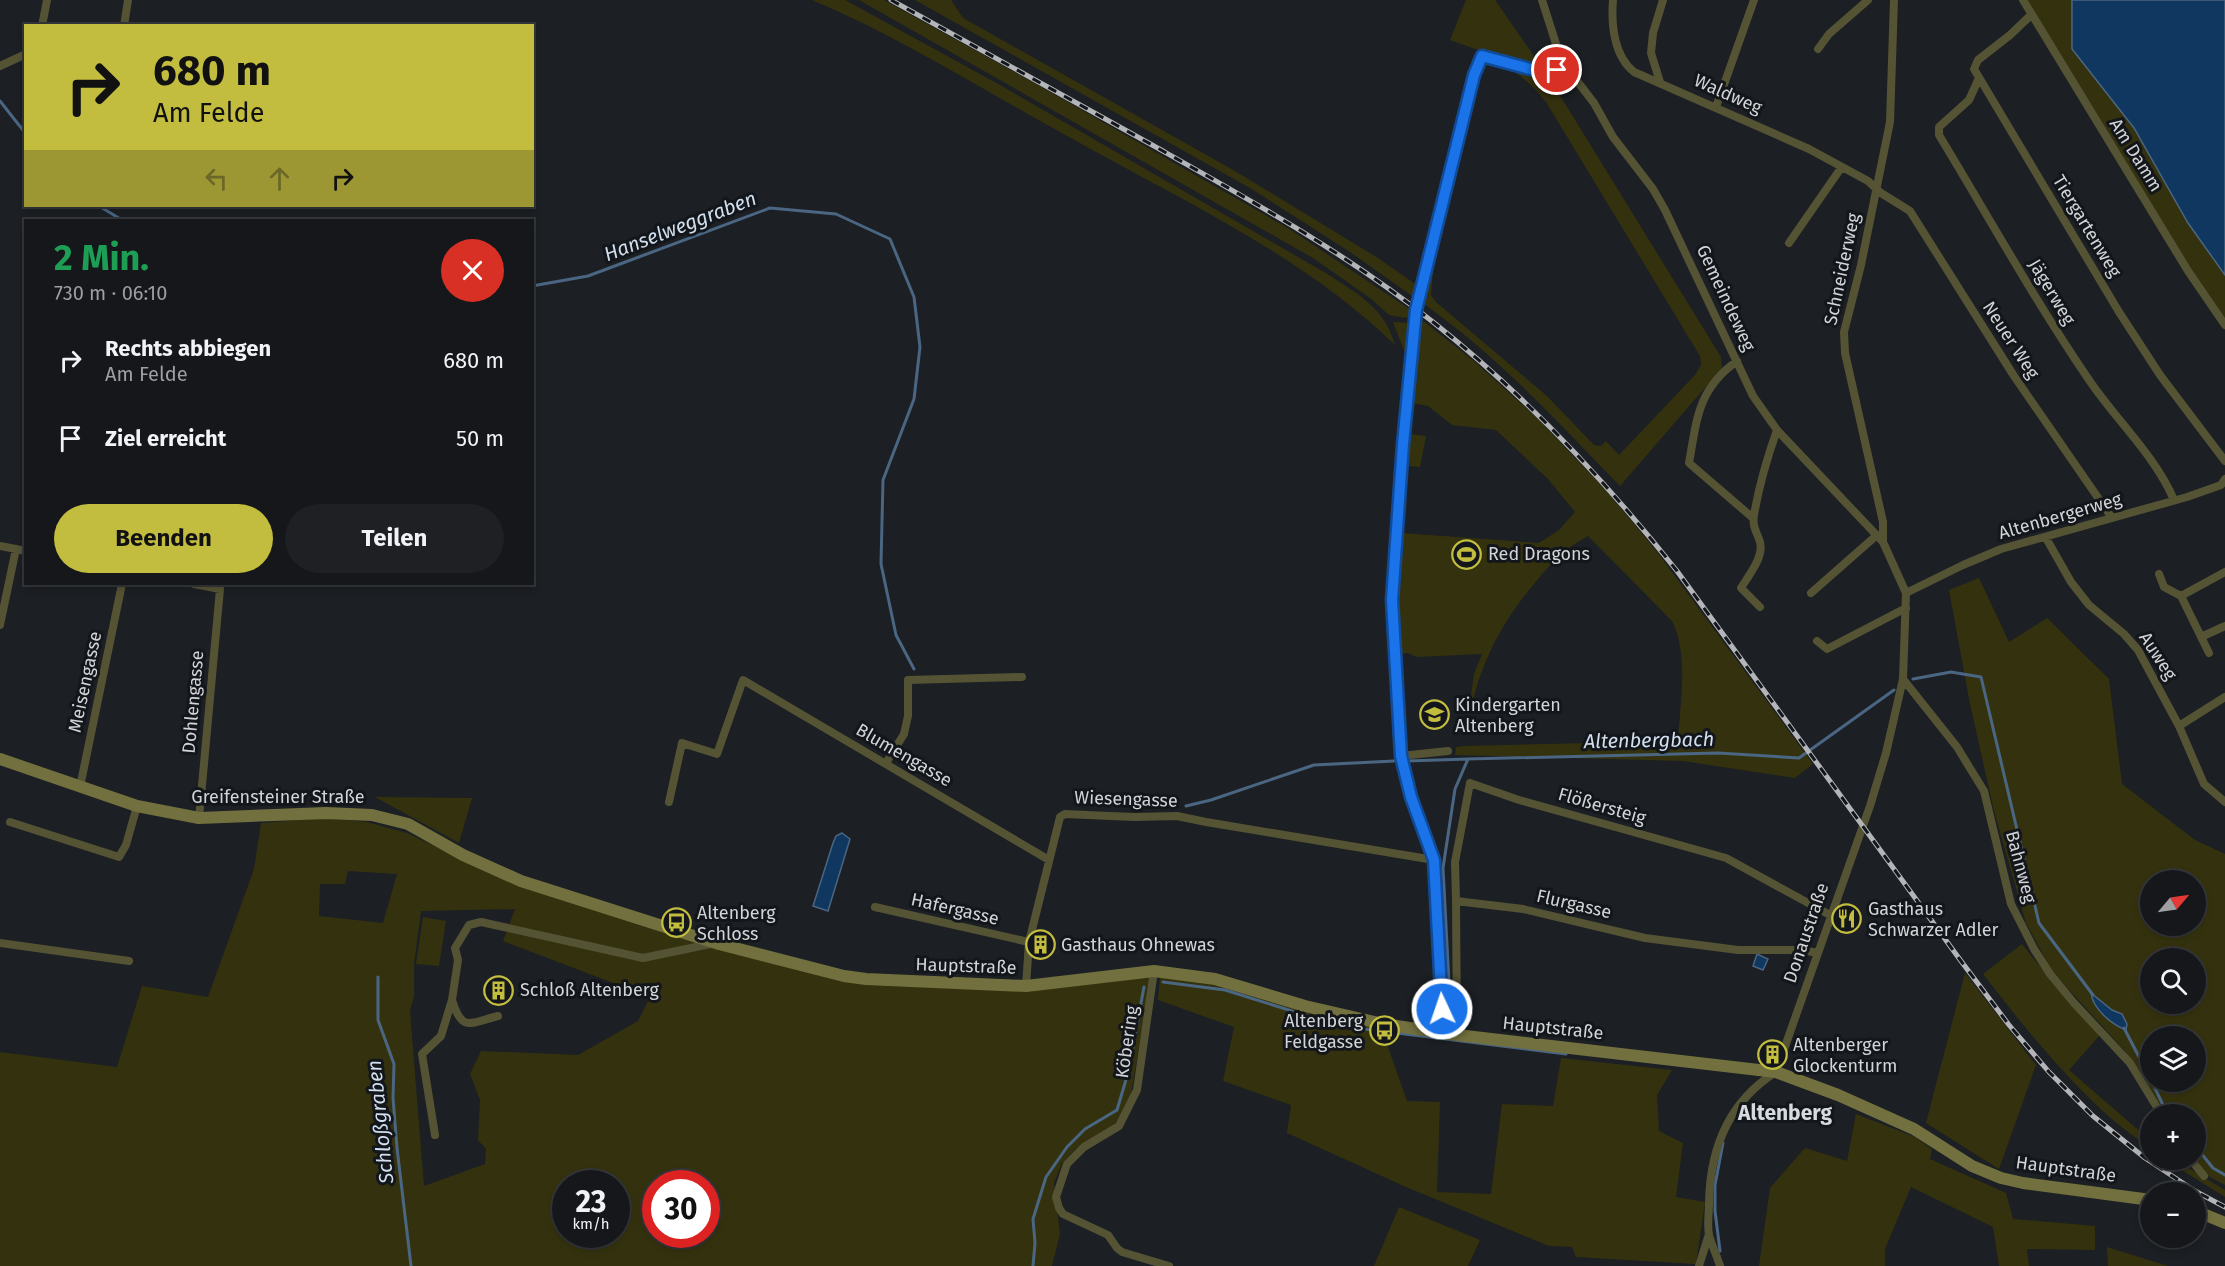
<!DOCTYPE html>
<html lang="de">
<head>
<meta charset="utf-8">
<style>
  body { margin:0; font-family:"Fira Sans",sans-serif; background:#1e2023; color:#f1f3f6; height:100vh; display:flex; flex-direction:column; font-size:22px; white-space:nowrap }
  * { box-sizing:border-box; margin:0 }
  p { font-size:20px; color:#9d9fa2 }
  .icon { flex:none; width:33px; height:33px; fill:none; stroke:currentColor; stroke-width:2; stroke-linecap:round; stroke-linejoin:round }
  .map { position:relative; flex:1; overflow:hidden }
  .drawer { position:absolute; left:24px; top:219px; width:510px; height:366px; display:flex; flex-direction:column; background:#15171a; border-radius:0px; box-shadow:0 3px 9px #0003,0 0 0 2px #343639 }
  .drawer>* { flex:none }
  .guide { position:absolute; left:24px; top:24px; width:510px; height:183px; border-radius:0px; box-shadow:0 3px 9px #0003,0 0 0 2px #343639; background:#c3bd3f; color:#111; overflow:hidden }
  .needle { width:39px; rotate:61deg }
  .buttons { position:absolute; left:2140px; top:870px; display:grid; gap:12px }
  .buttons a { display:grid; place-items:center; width:66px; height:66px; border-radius:50%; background:#15171a; box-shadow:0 3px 9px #0003,0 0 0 2px #343639; font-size:30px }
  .speed { position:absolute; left:552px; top:1170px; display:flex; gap:12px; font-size:30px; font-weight:700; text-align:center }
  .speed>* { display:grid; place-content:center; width:78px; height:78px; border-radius:50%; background:#15171a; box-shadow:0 3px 9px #0003,0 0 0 2px #343639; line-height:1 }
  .speed small { font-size:15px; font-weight:400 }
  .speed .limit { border:9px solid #d22; background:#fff; color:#111 }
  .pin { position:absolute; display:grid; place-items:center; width:51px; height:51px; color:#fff; margin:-26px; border:3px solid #fff; border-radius:50%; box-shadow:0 2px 6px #0007 }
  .me { position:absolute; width:66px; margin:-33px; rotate:357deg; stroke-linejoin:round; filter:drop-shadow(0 0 4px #0008) }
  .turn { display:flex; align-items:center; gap:21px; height:126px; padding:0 30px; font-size:27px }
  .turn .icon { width:78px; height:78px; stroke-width:2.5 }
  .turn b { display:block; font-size:42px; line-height:51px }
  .lanes { display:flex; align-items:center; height:57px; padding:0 30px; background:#0003; justify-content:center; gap:30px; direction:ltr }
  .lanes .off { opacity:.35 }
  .round { display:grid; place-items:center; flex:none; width:63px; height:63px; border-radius:32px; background:#1e2023 }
  .summary { display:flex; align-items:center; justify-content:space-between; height:102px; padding:0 30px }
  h1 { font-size:36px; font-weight:700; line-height:45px; color:#1e9e55 }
  .cta { display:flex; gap:12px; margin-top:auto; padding:12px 30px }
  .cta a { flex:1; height:69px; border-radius:36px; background:#c3bd3f; color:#111; font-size:24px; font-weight:700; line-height:69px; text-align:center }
  .cta a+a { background:#1e2023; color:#f1f3f6 }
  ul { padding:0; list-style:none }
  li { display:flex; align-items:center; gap:18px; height:78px; padding:0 30px }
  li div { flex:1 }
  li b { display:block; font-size:22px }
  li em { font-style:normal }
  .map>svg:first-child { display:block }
  .green { fill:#34320e; fill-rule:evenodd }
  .water { fill:#0f375f; stroke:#4a6683; stroke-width:1.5 }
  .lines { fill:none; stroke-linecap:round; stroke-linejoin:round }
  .stream { stroke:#4a6683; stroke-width:3 }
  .street { stroke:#545334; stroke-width:8 }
  .secondary { stroke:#72703e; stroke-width:12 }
  .rail-casing { stroke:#b3b5b9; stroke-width:5 }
  .rail { stroke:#13161a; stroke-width:3; stroke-dasharray:9; stroke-linecap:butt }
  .route-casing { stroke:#114b97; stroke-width:15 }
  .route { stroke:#1a73e8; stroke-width:10 }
  .labels { text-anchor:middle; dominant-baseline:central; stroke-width:6; stroke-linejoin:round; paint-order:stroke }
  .street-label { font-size:18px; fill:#d2d4d7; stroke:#13161a }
  .poi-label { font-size:18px; fill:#d2d4d7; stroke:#13161a; text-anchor:start }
  .water-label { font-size:20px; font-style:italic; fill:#d1dfef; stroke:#13161a }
  .quarter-label { font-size:21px; font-weight:bold; fill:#d6dbe0; stroke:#13161a }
</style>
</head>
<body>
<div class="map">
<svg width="2225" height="1266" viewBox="0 0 2225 1266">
  <rect width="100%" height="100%" fill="#1c1f23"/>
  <path class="green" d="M812,0h33l155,85 324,187c31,20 61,35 71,73 -91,-89 -216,-146 -326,-208 -86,-47 -167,-99 -257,-137z
    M859,0h25l161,89 246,141 120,80 1,6 -7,2 -16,-3 -19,-17 -57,-40z
    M915,0h36l12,18 272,153 143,87 40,28 -3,12 -65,-46 -100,-64z
    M1466,0h29l48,69 -48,-13 -45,-16z
    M2025,0h47v49l62,79 54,95 37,52v45l-38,-55z
    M1501,63l47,13 173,281 1,11 -102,118c-63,-65 -124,-132 -199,-184l13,-46 -3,39 5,7 111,94 47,49 7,1 5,-5 13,14 76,-80 6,-10 -1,-9 -154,-254c-14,-17 -26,-28 -45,-39z
    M1418,317l56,44 63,57 66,69 52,62 158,215 -18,14 -112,-17 -228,-6 1,-8 8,-1 10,-72 8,-20 -65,3 -10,-4 -8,1 -1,-83 3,-38 138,10 20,-13 16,-18 -27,-33 -52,-49 -44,-5 -24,-19 -17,-3zM1588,536l84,85c17,33 8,83 6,120l-214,5c9,-64 28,-112 70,-162 16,-20 31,-36 54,-48z
    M1393,322l19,1 -3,40z
    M1410,434l16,2 -6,31 -13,-1z
    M1979,578l30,64 38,-24 62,61 13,105 73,56 30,14v331l-17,-9 -12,-16v-46h-33l-38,-63 -73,-80 -26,-48 -32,-112 -24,-107 -21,-114zM2151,880h45v46h-45zM2151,958h45v46h-45zM2151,1036h45v46h-45z
    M375,797l97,1 -13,45z
    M324,818l43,4 40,11 97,46 201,65 -62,11 -134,-30 6,-16 -94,2 -7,53v32l-4,15 14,175 61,-22 1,-15 -8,-9 2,-40 -10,-26 11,-23 97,4 60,-34 12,-24 -147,-56 4,-10 135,30 74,-14 129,35 180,7 126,-13 -20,118 -15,31 -40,24 -14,14 -8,20 6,51 -8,32h-1052v-214l117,15 25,-81 66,11 46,-128 7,-46zM348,871l49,3 -14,49 -64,-7 1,-32h25zM566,1184h50v50h-50zM656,1184h50v50h-50z
    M423,917l23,4 -7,45 -23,-2z
    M2022,944l47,59 31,32 -31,35 82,71v8c-12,-9 -25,-18 -37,-28 -49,-43 -91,-95 -131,-147z
    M1965,973l71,92 -37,104 -73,-46z
    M1160,977l74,11 148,42 25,71 33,1 -3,90 54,2 11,-90 51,2 8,-48 111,12 -15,25 2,36 24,12 -7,54 29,5 -9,62 -120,-7 -4,-10 -23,-1 -143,-59 -119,-54 4,-28 -68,-24 11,-54 -76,-27z
    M1856,1114l59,23 17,12 -2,10 76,34 7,26 82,7v24l-68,-1 2,17h-30l-6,-39 -82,-40 -26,62v17h-126l11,-78 35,-40 42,13z
    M2166,1160h9l50,30v7z
    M1399,1207l81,33 -12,26h-94z
    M2107,1247l61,19h-60z"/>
  <path class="water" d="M2072,0h153v275l-37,-52 -54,-95 -62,-79z
    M842,833l8,6 -22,72 -15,-5 20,-63 3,-7z
    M1757,954l11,5 -5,11 -10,-4z
    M2091,993l21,17 10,4 5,10 -1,6c-15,-6 -33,-21 -35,-37z"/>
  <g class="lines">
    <path class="stream" d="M0,101l26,33
      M99,206l23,14
      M532,286l56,-10 182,-68 66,6 54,25 24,58 6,50 -6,52 -31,81 -2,84 15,71 18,34
      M1913,679l38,-7 30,5 58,246 54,72
      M1407,761l61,-2
      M1186,806l25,-6 103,-35 80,-4
      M378,977v43l16,44 -1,34 4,50 14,118
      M1163,982l62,8 115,36 226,28
      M1451,1021l-8,-153 12,-79 13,-30 250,-6 81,5 95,-68
      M2124,1028l27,52
      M2152,1082l11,23 8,9
      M2196,1147l17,21 12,7
      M1720,1251l-5,-40v-26l8,-42
      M1033,1266l2,-23 -2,-24 13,-42 21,-30 18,-18 32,-19 11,-37 16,-86"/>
    <path class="street" d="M1542,0l15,47 7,17 30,39 19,34 40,52 12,21 88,186 24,34 106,112 23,51 -3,86 -17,74 -16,53 -94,266c-48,30 -66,76 -67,131 0,10 -2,22 0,32 3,11 8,21 11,31
      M1613,0c-2,25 1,56 21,72l175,77 59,32 13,12 29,18 104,165 98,142
      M2023,0l165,271 37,54
      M2031,15l-21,20 -32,25 -4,9 145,243 41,63 65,86
      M42,26l5,-26
      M124,26l4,-26
      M1818,49l11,-15 39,-34
      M0,66l26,-12
      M1979,78l-10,22 -30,27v8c49,81 95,164 148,242 27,41 68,78 87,123
      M1660,82l-9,-29 2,-20 10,-33
      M1716,107l38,-107
      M1789,243l52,-75
      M1737,361c-39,28 -40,57 -48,102l64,55
      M2046,538l25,44 18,23 35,29 14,16 41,76 25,58 21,18
      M1883,542v-20l-38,-169 -1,-21 17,-67 29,-143 4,-122
      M0,546l26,5
      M2159,574l5,13 17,9
      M194,584l26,5 -21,229
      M1811,593l66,-58
      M1906,593l57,-28 38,-16 186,-52 34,-12 4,-6
      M1760,607l-19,-19c8,-13 23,-31 19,-46 -3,-10 -8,-15 -6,-27 5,-29 13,-57 23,-85
      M0,625l16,-76
      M2201,637l24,-11
      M1817,641l10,8 79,-41
      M2209,653l-28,-57 44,-24
      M1903,679l54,68 27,44 27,113 23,45 16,25 24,29 56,60 31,51
      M2179,726l46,-29
      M1401,756l47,-5
      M886,763l18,-29 4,-18v-36l114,-3
      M80,787l42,-203
      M669,802l13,-59 35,11 26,-74 306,180
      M10,822l109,35 7,-12 11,-39
      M1456,901l-1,-39 15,-79 49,17 207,58 104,57
      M875,907l154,35
      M0,943l129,18
      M1154,971l-17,119 -18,36 -35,21 -17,17 -11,33 3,11 4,6 45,21 9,13 5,4 47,14
      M1026,986l3,-44 31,-125 5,-3 68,3 44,-1 29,6 228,38
      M452,1000c10,33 18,23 46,16
      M1443,1033l-7,-159 -6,-30 -19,-47 -10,-41 -9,-156 11,-156 14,-134 57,-235 8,-19 63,17 12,-3 7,-6
      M1457,1035l-1,-134 67,8 122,29 93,12h64l16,3
      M435,1135l-13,-81 19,-18 11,-36 6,-40 -3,-12 14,-23 12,-3 162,36 72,-15
      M2191,1160l13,16
      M1699,1266l10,-32"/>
    <path class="secondary" d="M0,759l137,47 62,12 127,-5 46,2 36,9 55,31 58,26 198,63 125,32 22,3 160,7 128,-15 61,8 90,27 78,18 74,11 319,37 62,23 76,34 58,37 29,12 22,5 128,17
      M2196,1211l29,12"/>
    <defs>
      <path id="rail" d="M891,0c88,49 175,97 263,146 96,54 192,107 279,176 92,73 171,157 244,249l284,390 48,64 40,47 44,44 52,42 50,33 30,16"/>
    </defs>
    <use href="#rail" class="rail-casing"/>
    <use href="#rail" class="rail"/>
  </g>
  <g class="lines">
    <defs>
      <path id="route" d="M1442,1009l-8,-149 -23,-63 -10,-41 -9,-156 11,-156 13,-134 58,-235 8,-19 63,17 12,-3"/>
    </defs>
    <use href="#route" class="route-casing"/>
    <use href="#route" class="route"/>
  </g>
  <defs>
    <symbol id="stadium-ring" viewBox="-11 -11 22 22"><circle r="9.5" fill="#13161a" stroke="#c3bd3f" stroke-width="1.5"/><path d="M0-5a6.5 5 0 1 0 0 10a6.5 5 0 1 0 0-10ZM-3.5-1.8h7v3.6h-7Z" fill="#c3bd3f"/></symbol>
    <symbol id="school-ring" viewBox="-11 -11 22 22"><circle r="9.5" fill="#13161a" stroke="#c3bd3f" stroke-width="1.5"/><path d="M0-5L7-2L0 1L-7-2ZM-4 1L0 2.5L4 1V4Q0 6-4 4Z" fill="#c3bd3f"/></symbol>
    <symbol id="restaurant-ring" viewBox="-11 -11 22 22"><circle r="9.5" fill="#13161a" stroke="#c3bd3f" stroke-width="1.5"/><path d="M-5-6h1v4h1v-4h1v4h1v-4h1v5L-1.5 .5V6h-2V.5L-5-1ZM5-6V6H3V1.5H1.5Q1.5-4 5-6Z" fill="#c3bd3f"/></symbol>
    <symbol id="bus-ring" viewBox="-11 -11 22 22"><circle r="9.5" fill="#13161a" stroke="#c3bd3f" stroke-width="1.5"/><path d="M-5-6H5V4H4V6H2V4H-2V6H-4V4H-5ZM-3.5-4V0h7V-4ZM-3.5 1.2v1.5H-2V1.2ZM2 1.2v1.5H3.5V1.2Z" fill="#c3bd3f"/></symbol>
    <symbol id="building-ring" viewBox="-11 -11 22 22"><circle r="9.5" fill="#13161a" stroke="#c3bd3f" stroke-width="1.5"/><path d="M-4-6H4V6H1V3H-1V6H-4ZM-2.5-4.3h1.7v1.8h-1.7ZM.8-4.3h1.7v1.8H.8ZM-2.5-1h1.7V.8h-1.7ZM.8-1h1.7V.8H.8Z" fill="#c3bd3f"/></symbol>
  </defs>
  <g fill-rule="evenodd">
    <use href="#stadium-ring" x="1450" y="538" width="33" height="33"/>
    <use href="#school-ring" x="1418" y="698" width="33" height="33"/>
    <use href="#restaurant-ring" x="1830" y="902" width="33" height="33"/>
    <use href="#bus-ring" x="660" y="906" width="33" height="33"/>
    <use href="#building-ring" x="1024" y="928" width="33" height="33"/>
    <use href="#building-ring" x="482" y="974" width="33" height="33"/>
    <use href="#bus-ring" x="1368" y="1014" width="33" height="33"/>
    <use href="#building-ring" x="1756" y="1038" width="33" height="33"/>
  </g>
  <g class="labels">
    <g class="street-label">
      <text transform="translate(1728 94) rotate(24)">Waldweg</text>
      <text transform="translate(2136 155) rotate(58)">Am Damm</text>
      <text transform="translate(2087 226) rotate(59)">Tiergartenweg</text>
      <text transform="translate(1842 269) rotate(-78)">Schneiderweg</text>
      <text transform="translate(2052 292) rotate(59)">Jägerweg</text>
      <text transform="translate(1726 298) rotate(65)">Gemeindeweg</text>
      <text transform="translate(2011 340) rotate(57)">Neuer Weg</text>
      <text transform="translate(2060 516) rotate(-16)">Altenbergerweg</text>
      <text transform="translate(2158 656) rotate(57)">Auweg</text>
      <text transform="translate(85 682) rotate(-78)">Meisengasse</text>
      <text transform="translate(193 702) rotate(-85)">Dohlengasse</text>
      <text transform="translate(904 755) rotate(30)">Blumengasse</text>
      <text x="278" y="797">Greifensteiner Straße</text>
      <text transform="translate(1126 799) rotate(2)">Wiesengasse</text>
      <text transform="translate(1602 806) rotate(16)">Flößersteig</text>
      <text transform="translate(2021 867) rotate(75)">Bahnweg</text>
      <text transform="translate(1574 904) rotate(13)">Flurgasse</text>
      <text transform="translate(955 909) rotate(13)">Hafergasse</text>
      <text transform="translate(1806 933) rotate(-71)">Donaustraße</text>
      <text transform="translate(966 966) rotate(2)">Hauptstraße</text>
      <text transform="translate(1553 1028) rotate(6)">Hauptstraße</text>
      <text transform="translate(1127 1042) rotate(-82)">Köbering</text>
      <text transform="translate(2066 1169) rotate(8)">Hauptstraße</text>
    </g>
    <g class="poi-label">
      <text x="1488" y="554">Red Dragons</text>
      <text x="1455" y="705">Kindergarten<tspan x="1455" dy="21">Altenberg</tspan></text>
      <text x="1868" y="909">Gasthaus<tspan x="1868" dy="21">Schwarzer Adler</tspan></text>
      <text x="697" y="913">Altenberg<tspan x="697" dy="21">Schloss</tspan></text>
      <text x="1061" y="945">Gasthaus Ohnewas</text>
      <text x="520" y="990">Schloß Altenberg</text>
      <text x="1363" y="1021" text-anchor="end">Altenberg<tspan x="1363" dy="21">Feldgasse</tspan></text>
      <text x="1793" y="1045">Altenberger<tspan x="1793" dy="21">Glockenturm</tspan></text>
    </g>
    <g class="water-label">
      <text transform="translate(680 226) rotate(-21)">Hanselweggraben</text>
      <text transform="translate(1649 740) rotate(-1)">Altenbergbach</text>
      <text transform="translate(380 1122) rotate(-96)">Schloßgraben</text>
    </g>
    <g class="quarter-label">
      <text x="1785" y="1113">Altenberg</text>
    </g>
  </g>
</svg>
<div class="buttons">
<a><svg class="needle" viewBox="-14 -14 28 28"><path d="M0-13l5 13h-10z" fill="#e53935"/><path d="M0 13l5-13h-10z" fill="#9d9fa2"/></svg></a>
<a><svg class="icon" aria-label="search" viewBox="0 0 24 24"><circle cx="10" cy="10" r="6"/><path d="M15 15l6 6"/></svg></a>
<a><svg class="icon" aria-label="layers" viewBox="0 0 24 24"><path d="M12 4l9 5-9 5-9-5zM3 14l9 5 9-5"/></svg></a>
<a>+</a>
<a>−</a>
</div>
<div class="speed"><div>23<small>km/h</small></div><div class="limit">30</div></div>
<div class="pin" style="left:1557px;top:70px;background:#d93025"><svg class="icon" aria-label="arrive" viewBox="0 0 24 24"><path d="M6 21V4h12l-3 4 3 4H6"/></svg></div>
<svg class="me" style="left:1442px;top:1009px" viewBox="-20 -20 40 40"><circle r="17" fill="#1a73e8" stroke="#fff" stroke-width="3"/><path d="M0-11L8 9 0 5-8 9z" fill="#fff"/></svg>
<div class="guide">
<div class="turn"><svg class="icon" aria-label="right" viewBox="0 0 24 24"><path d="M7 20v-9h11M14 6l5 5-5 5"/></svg><div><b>680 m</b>Am Felde</div></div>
<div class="lanes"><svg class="icon off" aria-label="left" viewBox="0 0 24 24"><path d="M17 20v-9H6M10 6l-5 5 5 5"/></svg><svg class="icon off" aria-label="ahead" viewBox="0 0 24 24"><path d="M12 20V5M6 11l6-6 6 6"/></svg><svg class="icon" aria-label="right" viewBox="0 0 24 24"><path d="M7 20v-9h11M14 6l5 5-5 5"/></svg></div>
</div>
<section class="drawer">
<div class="summary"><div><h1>2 Min.</h1><p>730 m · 06:10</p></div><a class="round" style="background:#d93025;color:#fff"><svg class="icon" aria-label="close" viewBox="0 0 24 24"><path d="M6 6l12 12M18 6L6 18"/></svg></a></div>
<ul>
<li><svg class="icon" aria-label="right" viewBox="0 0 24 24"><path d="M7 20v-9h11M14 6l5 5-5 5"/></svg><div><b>Rechts abbiegen</b><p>Am Felde</p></div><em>680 m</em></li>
<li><svg class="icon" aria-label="arrive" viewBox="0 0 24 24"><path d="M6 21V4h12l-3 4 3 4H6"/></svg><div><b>Ziel erreicht</b></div><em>50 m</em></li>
</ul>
<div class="cta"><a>Beenden</a><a>Teilen</a></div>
</section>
</div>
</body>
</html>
